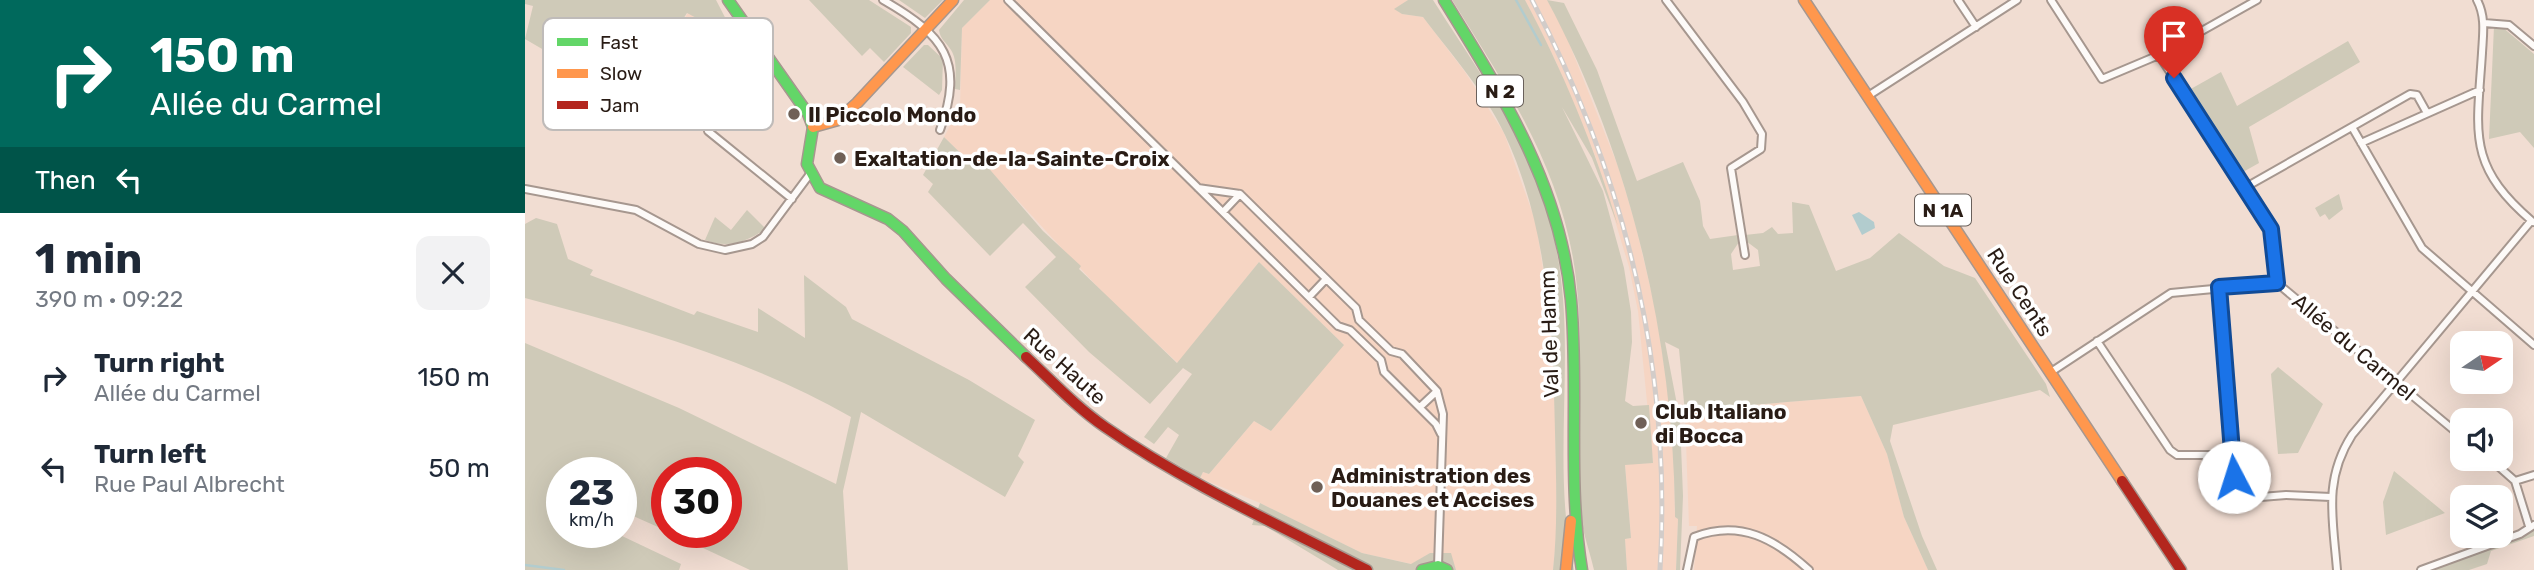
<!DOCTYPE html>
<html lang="en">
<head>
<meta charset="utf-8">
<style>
  body { margin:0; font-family:Rubik,sans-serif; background:#f2f2f3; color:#1f2937; height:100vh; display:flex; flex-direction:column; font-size:26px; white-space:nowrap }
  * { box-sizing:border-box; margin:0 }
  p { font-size:23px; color:#747a83 }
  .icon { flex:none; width:38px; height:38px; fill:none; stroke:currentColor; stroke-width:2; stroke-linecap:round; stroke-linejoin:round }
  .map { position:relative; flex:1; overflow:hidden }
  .panel { display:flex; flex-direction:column; background:#fff; width:525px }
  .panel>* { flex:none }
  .guide { background:#00695c; color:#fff; overflow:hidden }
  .needle { width:46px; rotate:77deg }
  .tools { position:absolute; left:1925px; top:331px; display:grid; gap:14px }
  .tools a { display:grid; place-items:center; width:63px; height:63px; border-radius:14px; background:#fff; box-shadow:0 7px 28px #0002; font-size:35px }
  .speed { position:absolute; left:21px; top:457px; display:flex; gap:14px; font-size:35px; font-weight:700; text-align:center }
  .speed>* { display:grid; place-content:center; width:91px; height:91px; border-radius:50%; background:#fff; box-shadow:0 7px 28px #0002; line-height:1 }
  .speed small { font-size:18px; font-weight:400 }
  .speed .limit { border:10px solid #d22; background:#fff; color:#111 }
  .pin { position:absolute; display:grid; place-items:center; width:60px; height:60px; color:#fff; margin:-72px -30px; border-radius:50% 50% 50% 0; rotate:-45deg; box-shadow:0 0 7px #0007 }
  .pin .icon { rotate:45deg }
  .me { position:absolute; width:77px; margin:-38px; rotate:355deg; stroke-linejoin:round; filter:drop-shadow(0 0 5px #0008) }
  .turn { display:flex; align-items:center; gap:24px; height:147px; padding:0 35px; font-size:32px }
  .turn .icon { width:91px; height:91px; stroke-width:2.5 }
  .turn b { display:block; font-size:49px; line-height:60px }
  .then { display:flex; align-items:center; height:66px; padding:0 35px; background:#0003; gap:14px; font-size:26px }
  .round { display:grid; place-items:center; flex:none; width:74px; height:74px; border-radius:14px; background:#f2f2f3 }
  .overview { display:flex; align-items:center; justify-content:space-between; height:119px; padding:0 35px }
  h1 { font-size:42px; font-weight:700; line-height:52px }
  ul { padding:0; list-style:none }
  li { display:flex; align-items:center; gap:21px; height:91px; padding:0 35px }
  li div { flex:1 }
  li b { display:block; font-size:26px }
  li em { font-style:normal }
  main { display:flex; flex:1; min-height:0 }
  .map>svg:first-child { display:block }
  .built { fill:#f6d5c3 }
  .green { fill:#cfcab8; fill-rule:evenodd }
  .water { fill:#b2ccce }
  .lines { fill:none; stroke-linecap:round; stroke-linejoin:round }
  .stream { stroke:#b2ccce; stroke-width:2.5 }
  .street-casing { stroke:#a6978f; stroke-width:10 }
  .fast-casing { stroke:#a6978f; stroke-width:13 }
  .slow-casing { stroke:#a6978f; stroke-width:13 }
  .jam-casing { stroke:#a6978f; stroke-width:13 }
  .street { stroke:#fdfaf8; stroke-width:6 }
  .fast { stroke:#63d668; stroke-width:10 }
  .slow { stroke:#ff974d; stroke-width:10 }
  .jam { stroke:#b3261e; stroke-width:10 }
  .rail-casing { stroke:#d2ccc9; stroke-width:5 }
  .rail { stroke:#fff; stroke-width:2.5; stroke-dasharray:8; stroke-linecap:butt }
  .route-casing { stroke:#114b97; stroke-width:18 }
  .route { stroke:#1a73e8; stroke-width:12 }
  .poi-dot { fill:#6f6057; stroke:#fff; stroke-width:2.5 }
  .labels { text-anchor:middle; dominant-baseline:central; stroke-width:7; stroke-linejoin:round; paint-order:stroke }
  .shield { fill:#fff; stroke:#69605b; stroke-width:2 }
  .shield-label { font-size:19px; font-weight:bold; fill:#291c15 }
  .poi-label { font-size:21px; font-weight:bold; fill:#291c15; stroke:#fff; text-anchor:start }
  .street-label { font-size:21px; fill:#291c15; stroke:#fff }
  .key { fill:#fff; stroke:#bfbbb9; stroke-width:2 }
  .key-label { font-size:19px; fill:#291c15 }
</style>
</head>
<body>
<main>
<section class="panel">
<div class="guide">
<div class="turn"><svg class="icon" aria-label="right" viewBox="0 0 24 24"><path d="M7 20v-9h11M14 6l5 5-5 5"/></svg><div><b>150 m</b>Allée du Carmel</div></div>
<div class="then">Then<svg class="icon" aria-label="left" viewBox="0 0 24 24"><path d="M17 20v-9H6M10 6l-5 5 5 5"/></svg></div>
</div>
<div class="overview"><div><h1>1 min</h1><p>390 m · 09:22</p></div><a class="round"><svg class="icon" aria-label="close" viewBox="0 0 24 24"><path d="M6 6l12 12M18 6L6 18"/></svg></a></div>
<ul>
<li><svg class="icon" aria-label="right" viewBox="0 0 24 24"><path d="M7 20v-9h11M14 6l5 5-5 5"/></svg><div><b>Turn right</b><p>Allée du Carmel</p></div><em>150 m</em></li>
<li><svg class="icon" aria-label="left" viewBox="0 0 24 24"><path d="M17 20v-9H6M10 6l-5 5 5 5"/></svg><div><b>Turn left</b><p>Rue Paul Albrecht</p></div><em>50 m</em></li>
</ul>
</section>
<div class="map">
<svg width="2009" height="570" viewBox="0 0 2009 570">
  <rect width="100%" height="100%" fill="#f1ddd2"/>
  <path class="built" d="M465,0h418l-13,9 7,5 21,3 42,55 39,61 32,90 16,106 2,32 3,168 -4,41h-97l-6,-17h-20l-18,11 -50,-11 -102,-50 -60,-25 3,-6 6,2 45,-53 17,10 72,-87 -84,-82 -81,101 -72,-67 -122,-132 -6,6 -34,-33 16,-29 2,-80z
    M1000,0h22l16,28 56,141 16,54 21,88 17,115 2,91 3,1 -2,52h-49l-2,-31 6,-1 -6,-74 28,-1 -15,-152 -9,-44 -33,-109 -40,-96z
    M163,13l31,17 11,2 -36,49 -34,-25z
    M1336,396l26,58 17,63 24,53h-234l3,-44h-8l-4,-113 18,-4z"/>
  <path class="green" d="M0,0h191l14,27 8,1v3l-19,-1 -32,-17 -69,106 -43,-18 10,-27 -60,-35 8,-33 -8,-2z
    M284,0h60l42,27v6l-27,29 -14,-14 -8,8z
    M374,0h44l-18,18z
    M439,0h26l-28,28 -2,62 -5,-1c0,-13 3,-28 -4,-39 -5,-8 -11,-11 -12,-20z
    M883,0h25c66,103 120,172 130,299 7,90 -9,182 11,271h-21c5,-46 3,-92 2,-138 -2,-101 -7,-205 -50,-297 -20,-43 -54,-81 -82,-118l-21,-3 -8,-5z
    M927,0h73c36,67 70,147 93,226l-26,-68 -30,-51 41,84 21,77 7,44 1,30 -7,59 8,5 16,-1 4,58 -28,2 6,73 -6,1 2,31h-33c-5,-22 -13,-41 -15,-66 -5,-81 8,-165 -6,-246 -17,-98 -69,-175 -121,-258z
    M1022,0l17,3 33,67 40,111 46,-19 17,39 3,25 7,13 28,-4 1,7 -8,12 2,16 27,-4 -2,-16 -12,-9 -1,-6 18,-2 9,-6 6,7 15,-1 -1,-31 17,3 27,66 34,-13 29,-25 45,33 31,12 71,106 4,13 -10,-7 -147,35 -3,16 32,95 15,34h-9l-24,-53 -17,-63 -26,-58 -158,13 -18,4 -6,-64 -14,-7 15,78 3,76 -3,74h-4l2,-51 -3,-2c-1,-177 -45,-363 -128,-517z
    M1969,26h7l33,28v94l-14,-16 -31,7z
    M1823,41l12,21 -111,65 10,36 -16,9 -54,-82 32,-18 16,34z
    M399,45h4l15,14 -1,31 -3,5 -36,-28z
    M419,137l34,33 7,-6 58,67 38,35 -2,3 98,94 82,-101 85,83 -73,86 -17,-10 -45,53 -6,-2 -3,6 -34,-20 13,-23 -11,-8 -14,17 -10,-7 48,-63 -9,-6 -33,36 -61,-52 -64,-65 31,-30 -33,-34 -33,33 -62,-64 5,-8 -10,-9z
    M1814,194l4,15 -14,11 -4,-6 -5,3 -5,-9z
    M222,210l19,19c-21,13 -37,20 -61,11l10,-23 16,13z
    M11,218l21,6 11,35 25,11 -3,5 104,40 3,-4 61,21v-24l47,30 -1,-63 42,32 6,12 117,61 66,40 -17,36 6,6 -19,35 -144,-85 -18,79 5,79h-98l-81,-38h57v-60h-59v59l-36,-16 -9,21 59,28 -2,6h-154v-227l154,65 157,76 15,-67c-102,-58 -213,-89 -326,-119v-74zM96,472v60h-59v-60z
    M1753,367l45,37 -25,49 -20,1 -7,-80z
    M1869,471l51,42 -59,22 -3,-33z
    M735,503l102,50 49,11 19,-11h21l5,17h-118l-73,-44 -13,-1z
    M2009,529v7l-43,15 -4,13 -18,6h-39l92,-33z"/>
  <path class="water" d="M1334,212l15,10 1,6 -13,7 -10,-20z"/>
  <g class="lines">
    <path class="stream" d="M991,0l25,45
      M0,565l39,5"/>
    <defs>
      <path id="street" d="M358,0c61,35 82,61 57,130
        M483,0l330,326 12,4 31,30 3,12 52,52 5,10
        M1141,0l77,102 19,32 -1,15 -30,19 14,87
        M1433,0l18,27
        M1526,0l51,79 57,-24 98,-55
        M1952,0c9,17 6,34 5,53 -5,80 -16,112 51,169
        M1959,23l25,2 25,21
        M1634,55l113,174 5,54
        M1343,96l149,-96
        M1827,127l70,121 112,97
        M183,131l84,68
        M1836,143l119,-53
        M1721,187l164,-93 7,1 10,18
        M673,188l42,6 116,114 3,12 32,31 11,3 35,37 6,23 -5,152
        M0,189l111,21 63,34 26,6 27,-6 11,-7 47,-63
        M698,212l17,-18
        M1694,287l17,212
        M784,297l17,-18
        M1572,341l73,109 7,5h55
        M1526,372l120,-79 106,-10 185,154
        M895,407l17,-16
        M1680,456l31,43 50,-4 45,2
        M1964,458l26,23 14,45
        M1990,481l19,-6
        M1162,570l7,-33c46,-18 81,2 115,33
        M1812,570c-4,-51 -14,-90 15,-135l179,-214
        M1896,570l99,-36 14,-9"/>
      <path id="fast" d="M203,0l80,114 5,13
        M919,0c58,94 117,187 127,300 8,90 -4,180 11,270
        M288,127l-6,37 13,24 68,31 15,12 43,48 80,78
        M897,570l16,-4 9,4"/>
      <path id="slow" d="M1279,0l318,481
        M288,127l25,-7 19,-17 96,-103
        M1041,570l5,-49"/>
      <path id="jam" d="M501,357c26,24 50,50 79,70 82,57 174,98 262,143
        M1597,481l59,89"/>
    </defs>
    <use href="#street" class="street-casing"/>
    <use href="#fast" class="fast-casing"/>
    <use href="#slow" class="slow-casing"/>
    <use href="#jam" class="jam-casing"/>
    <use href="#street" class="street"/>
    <use href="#fast" class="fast"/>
    <use href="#slow" class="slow"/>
    <use href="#jam" class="jam"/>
    <defs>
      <path id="rail" d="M1007,0c94,178 140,369 128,570"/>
    </defs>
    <use href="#rail" class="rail-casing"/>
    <use href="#rail" class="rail"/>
  </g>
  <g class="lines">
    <defs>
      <path id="route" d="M1649,78l97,151 6,54 -58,4 15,190"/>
    </defs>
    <use href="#route" class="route-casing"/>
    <use href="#route" class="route"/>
  </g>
  <g class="poi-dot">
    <circle cx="269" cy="114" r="7"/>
    <circle cx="315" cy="158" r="7"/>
    <circle cx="1116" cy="423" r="7"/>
    <circle cx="792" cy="487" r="7"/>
  </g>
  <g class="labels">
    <g class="shield">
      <rect x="952" y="75.5" width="46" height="31" rx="5"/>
      <rect x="1390" y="194.5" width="56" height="31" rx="5"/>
    </g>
    <g class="shield-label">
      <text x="975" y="91">N 2</text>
      <text x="1418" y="210">N 1A</text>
    </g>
    <g class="poi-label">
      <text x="283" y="114">Il Piccolo Mondo</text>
      <text x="329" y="158">Exaltation-de-la-Sainte-Croix</text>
      <text x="1130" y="411">Club Italiano<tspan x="1130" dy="24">di Bocca</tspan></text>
      <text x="806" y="475">Administration des<tspan x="806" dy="24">Douanes et Accises</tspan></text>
    </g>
    <g class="street-label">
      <text transform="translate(1495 292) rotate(57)">Rue Cents</text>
      <text transform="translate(1024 334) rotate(-92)">Val de Hamm</text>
      <text transform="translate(1829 347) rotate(40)">Allée du Carmel</text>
      <text transform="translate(540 366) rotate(42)">Rue Haute</text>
    </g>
  </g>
  <rect x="18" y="18" width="230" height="112" rx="10" class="key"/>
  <rect x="32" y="38" width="31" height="8" fill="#63d668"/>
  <rect x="32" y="69" width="31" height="9" fill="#ff974d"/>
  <rect x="32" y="101" width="31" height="8" fill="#b3261e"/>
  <g class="key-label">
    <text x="75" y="49">Fast</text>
    <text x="75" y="80">Slow</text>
    <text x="75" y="112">Jam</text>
  </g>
</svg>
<div class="tools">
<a><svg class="needle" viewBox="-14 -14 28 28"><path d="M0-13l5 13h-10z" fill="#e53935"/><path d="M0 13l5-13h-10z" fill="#747a83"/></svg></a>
<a><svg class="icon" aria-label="sound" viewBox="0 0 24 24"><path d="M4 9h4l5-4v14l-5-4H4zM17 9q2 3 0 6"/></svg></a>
<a><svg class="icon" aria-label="layers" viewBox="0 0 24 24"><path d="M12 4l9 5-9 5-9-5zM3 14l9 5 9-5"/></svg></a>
</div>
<div class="speed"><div>23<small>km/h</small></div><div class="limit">30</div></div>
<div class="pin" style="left:1649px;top:78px;background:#d93025"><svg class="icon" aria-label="arrive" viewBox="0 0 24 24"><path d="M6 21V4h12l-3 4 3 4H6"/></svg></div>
<svg class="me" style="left:1709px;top:477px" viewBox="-20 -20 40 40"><circle r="19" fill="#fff"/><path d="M0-13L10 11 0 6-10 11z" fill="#1a73e8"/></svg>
</div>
</main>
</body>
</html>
